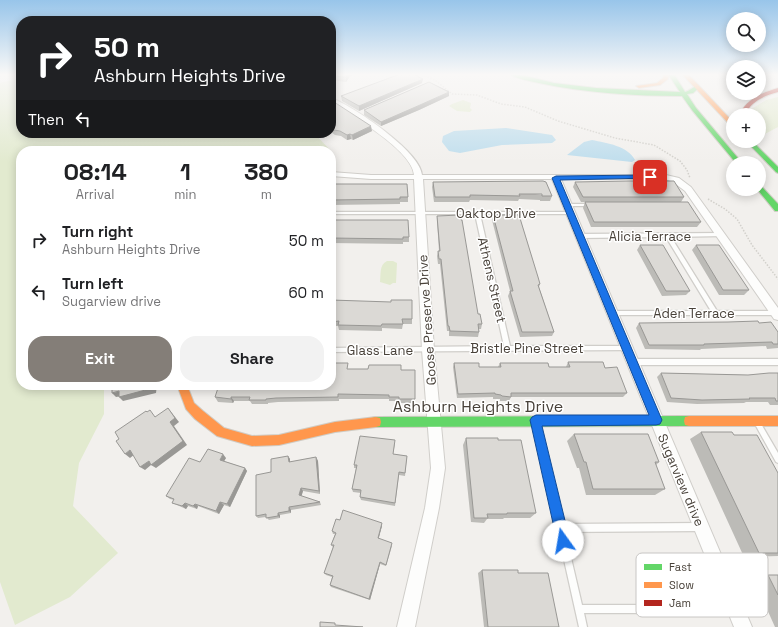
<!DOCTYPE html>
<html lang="en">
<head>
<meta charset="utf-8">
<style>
  body { margin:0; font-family:"Space Grotesk",sans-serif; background:#f2f2f2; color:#202124; height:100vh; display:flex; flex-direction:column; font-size:15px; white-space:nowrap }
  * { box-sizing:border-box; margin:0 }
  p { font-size:13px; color:#757577 }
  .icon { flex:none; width:22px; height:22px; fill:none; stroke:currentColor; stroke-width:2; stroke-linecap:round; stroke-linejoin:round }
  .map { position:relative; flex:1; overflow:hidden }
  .sheet { position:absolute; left:16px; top:146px; width:320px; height:244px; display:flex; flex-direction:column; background:#fff; border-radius:16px; box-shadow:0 2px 10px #0003 }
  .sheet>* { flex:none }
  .banner { position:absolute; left:16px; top:16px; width:320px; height:122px; border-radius:16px; box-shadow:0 2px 10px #0003; background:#202124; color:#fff; overflow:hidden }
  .tools { position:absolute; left:726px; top:12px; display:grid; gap:8px }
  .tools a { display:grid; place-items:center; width:40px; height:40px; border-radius:50%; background:#fff; box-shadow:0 2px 10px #0003; font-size:20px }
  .pin { position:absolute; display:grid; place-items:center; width:34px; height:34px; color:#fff; margin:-17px; border-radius:8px; box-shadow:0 2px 6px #0006 }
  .me { position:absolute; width:44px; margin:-22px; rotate:347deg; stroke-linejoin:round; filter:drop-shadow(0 0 3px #0008) }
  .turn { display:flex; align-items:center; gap:14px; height:84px; padding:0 12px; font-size:18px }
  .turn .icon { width:52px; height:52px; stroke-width:2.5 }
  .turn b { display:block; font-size:28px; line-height:34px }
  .then { display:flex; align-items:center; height:38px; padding:0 12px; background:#0003; gap:8px; font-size:15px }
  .eta { display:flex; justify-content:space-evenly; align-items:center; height:68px; text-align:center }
  .eta b { font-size:24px; font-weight:700; line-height:28px }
  .primary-button { display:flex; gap:8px; margin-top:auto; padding:8px 12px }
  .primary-button a { flex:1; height:46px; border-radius:16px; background:#847e78; color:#fff; font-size:16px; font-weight:700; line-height:46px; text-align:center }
  .primary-button a+a { background:#f2f2f2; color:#202124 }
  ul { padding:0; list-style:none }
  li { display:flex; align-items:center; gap:12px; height:52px; padding:0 12px }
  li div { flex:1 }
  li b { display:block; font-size:15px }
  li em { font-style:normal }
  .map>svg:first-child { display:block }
  .green { fill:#e2eacf }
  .water { fill:#c0deed }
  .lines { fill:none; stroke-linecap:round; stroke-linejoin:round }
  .lane-casing { stroke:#d0ceca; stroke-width:2.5 }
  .street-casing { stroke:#d0ceca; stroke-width:2 }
  .fast-casing { stroke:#d0ccc4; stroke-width:2 }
  .slow-casing { stroke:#d0ccc4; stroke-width:2 }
  .jam-casing { stroke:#d0ccc4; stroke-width:2 }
  .path { stroke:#d2d0cb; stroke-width:1.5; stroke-dasharray:1.5 1.5; stroke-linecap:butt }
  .lane { fill:#fdfdfc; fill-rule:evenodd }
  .street { fill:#fdfdfc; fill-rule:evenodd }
  .fast { fill:#63d668; fill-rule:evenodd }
  .slow { fill:#ff974d; fill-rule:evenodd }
  .jam { fill:#b3261e; fill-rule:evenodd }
  .wall { fill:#bcbbb7 }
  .shaded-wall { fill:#999895 }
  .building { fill:#dbd9d5; stroke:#999895 }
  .route { fill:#1a73e8; stroke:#114b97 }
  .labels { text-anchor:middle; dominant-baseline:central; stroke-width:3; stroke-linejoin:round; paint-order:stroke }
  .street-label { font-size:13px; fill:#484139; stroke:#fff }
  .near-street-label { font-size:16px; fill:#484139; stroke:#fff }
  .key { fill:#fff; stroke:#c8c6c4; stroke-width:1 }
  .key-label { font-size:11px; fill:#484139 }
</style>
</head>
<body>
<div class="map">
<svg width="778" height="627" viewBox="0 0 778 627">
  <rect width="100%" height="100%" fill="#f2f0ed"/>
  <path class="green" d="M21,78v55h135l50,3 18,-3h90l17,18h-310v234h83v29l-25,49 -6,43 45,47 -48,44 -55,28 -15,-43v-499z
    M778,97v30l-17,9 -2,-2v-19h-10l1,-5 16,-10z
    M463,100l8,3 -1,5 2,2 -2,2 -13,-1 -8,-5 3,-2z
    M387,261h6l4,2 -1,20h-3l-3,2 -10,-3c1,-8 -1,-17 7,-21z"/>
  <path class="water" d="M506,128l46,7 4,5 -4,3 -50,2 -42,8 -11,-2 -7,-9 1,-6 11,-5z
    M592,140c15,3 36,6 43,20l-3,2 -65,-7 17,-13z"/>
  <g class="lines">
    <defs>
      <path id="lane" d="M565,204h26l2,1 -2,1h-26z
        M331,212h242v1l-2,1h-91l30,132h119l1,2 -1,2h-2l-296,2v-4l173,-2 -29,-132h-144z
        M721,233l2,1v2l-52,1 46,74h59l2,1v3h-168l-1,-2 1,-2h101l-45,-74 -86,1 -2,-2 2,-2z
        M633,359h145v6h-145l-2,-1 -1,-2 1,-2z
        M758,421l2,1 18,31v10l-2,-1 -20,-36 -1,-2 1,-2z
        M537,422l2,1 1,2 23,99 137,-1 3,1 1,3 -1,3 -3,1 -135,1 17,73h153l3,1 1,3 -1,3 -3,1h-151l3,14h-8l-45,-202 1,-2z"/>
      <path id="street" d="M331,98c21,7 90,54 91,77h244l13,3 12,9 87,121v12l-4,-1 -89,-128 -12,-9 -8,-3h-104l191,448h-18l-182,-448h-129l11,171 11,118 -6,40 -24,119h-18l28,-119 6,-40 -9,-118 -8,-171h-43l-40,-3v-4l40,3h43c-1,-24 -64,-61 -83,-72z"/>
      <path id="fast" d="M509,74h9l36,9 42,5 84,4 -12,-18h6l11,18c5,-1 9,-7 14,-6v2l-6,5 -6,1 9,14 46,55h-6l-44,-53 -10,-14c-47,0 -96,-3 -143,-13 -9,-2 -22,-4 -30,-9z
        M746,141h9l2,5 21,21v6l-2,-1z
        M759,185l2,1 17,18v7h-3l-18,-22h2z
        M689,416l4,1 1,4 -1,4 -4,1 -313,1 -4,-1 -1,-4 1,-4 4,-1z"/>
      <path id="slow" d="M663,74h6l-1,5 -8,6 -21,3 -3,-2 21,-3 6,-5z
        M682,74h6l45,48v5l-2,-1z
        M177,385h10l7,18 9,8 21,17 28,8 27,-1 56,-13 41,-5 4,1 1,4 -1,4 -4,1 -41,5 -56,13 -27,1 -35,-10 -22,-17 -9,-10z
        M689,416h89v10h-89l-4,-1 -1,-4 1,-4z"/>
      <path id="jam" d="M778,88v4c-14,4 -27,9 -33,23h-6c8,-16 22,-22 39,-27z"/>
    </defs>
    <use href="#lane" class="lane-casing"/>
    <use href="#street" class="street-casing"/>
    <use href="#fast" class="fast-casing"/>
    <use href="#slow" class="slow-casing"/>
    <use href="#jam" class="jam-casing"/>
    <path class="path" d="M419,74l16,6 17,14 25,1 24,9 24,3 33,14 57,17 39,7 26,16 7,9 3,8
      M708,199l17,10 12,10 15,26 26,34"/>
    <use href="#lane" class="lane"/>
    <use href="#street" class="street"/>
    <use href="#fast" class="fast"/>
    <use href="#slow" class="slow"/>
    <use href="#jam" class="jam"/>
  </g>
  <path class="wall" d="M331,74h23l-4,2 -4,6 -15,-2z
    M422,83l-63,28 -17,-10 -1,-5z
    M449,96l-30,14 -38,16 -17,-11v-5z
    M331,100l41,31 -19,9 -2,-1 -4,1 -6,-4 -6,-1 -4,-3z
    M433,182l119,14 -2,5h-10v-1l-21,-1 -1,2 -48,-1 -1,2h-35l-2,-15z
    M575,182l109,15 -3,5 20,20 -4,5h-106l-8,-19 2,-6h-4l-8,-15z
    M331,184l77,13v5h-8v2l-69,1z
    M493,215l47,69 -1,3 15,45 -2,4 -32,1 -12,-41 2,-5 -18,-71z
    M437,216l45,108 -1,5h-2v3l-1,5 -29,-1v-5h-2l-7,-67h-2l-1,-8 1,-5h1l-2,-30z
    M331,220l78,17v5h-6v2l-72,-1z
    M640,245l50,46 -4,4 -24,1 -25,-46z
    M696,245l53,45 -5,5h-25l-27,-45z
    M331,300l81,19v5h-9l-1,5 -20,-1v3l-43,-1 -1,-4h-7z
    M639,323h120l19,9v16l-11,1 -1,-3 -65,3 -1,1 -55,-1 -9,-21z
    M568,362l37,6 22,25 -4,4h-112l-2,4h-9v-2h-7v-2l-36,1 -4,-31 1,-4 25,4h19l2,-4 49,4h17z
    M349,369l52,1 14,29v4h-16v-2h-10v-2h-50v2l-61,1 -10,1v1h-16l-2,-3h-16l-1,2 -15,-1 -3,-5z
    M661,373l87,2 30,-2v32h-8l-2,-3h-22l-2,1 -47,1 -30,-2 -10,-25z
    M701,432l33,3 44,38v83l-34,1 -54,-118z
    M574,434l85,28 -3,3 9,24 -10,6h-69l-7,-27h-2l-10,-27z
    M466,438l32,2 38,73 -6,5h-26l-1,1h-16l-3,4 -13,-1 -8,-77z
    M395,444l-2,10 14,2 -2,20 -6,-1 -4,31 -34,-6 -1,-3 1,-4 -8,-1 -1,-3 4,-21h-2v-3z
    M288,456l2,3v3l26,-5 2,4 2,33 -17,-3 -2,5 19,6 1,3 -30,5v3l-11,2v3l-11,2 -3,-3 -8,1 -2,-2 15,-44z
    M226,458l-2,3 21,7 2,3 -17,36 -6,-2 -5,9 -21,-8 -1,3 -9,-3 -2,3 -9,-4 -5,-2 2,-3 -4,-1 -4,-3 34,-34z
    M340,520l42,6 -4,13 14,7 -6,20 -6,-2 -10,36 -39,-13 -1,-2 2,-8 -6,-2 -2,-2 9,-26 -2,-2 4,-11h-2l-1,-3z
    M482,570l36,3 41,54h-75l-6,-54z
    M768,575h10v52h-3l-22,-49z"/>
  <path class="shaded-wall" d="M348,74h6l-4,2 -4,6v-5z
    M423,79l-1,4 -63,28v-5z
    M449,92v4l-30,14 -38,16v-4z
    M371,126l1,5 -19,9 -1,-5z
    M350,134l1,5 -4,1v-5z
    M153,385h4l-1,8 -33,8 -4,-4 3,-1 -6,1 -4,-4z
    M231,397l3,4 -1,2 -2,-4z
    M168,408l11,14 -5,4 13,19 -31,23 -5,-3 -6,5 -5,-3 9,-6 21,-39z
    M130,450l5,4 -5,4 -5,-4z
    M223,454l3,4 -3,5 -3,-3z
    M288,456l2,3v7l-1,-4z
    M316,457l2,4 2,33 -1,-3z
    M245,468l2,3 -17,36 -3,-3z
    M301,488l2,3 -2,7 -2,-3z
    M220,502l4,3 -5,9 -3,-3z
    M185,503l3,3 -2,3 -4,-3z
    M195,504l3,2 -1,3 -4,-3z
    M289,507l2,3v3l-2,-2z
    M278,513l2,2v3l-2,-2z
    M382,523v3l-4,15v-3z
    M380,562v2l-10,36 -1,-1z"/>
  <path class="building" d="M331,74h17l-2,3 -15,-1z
    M400,74h13l10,5 -64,27 -18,-10z
    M429,82l20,10 -29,13 -39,17 -17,-12z
    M331,100l40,26 -19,9 -2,-1 -3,1 -7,-4 -6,-1 -3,-3z
    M543,181l3,1 6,14h-10v-2h-23l1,2 -50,-1v2h-35l-2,-15z
    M629,181h45l10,16h-101l-8,-15z
    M331,184h76l1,13h-8v2l-69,1z
    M585,202h103l13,20h-107z
    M460,215l1,5h1l16,94h2l2,10h-4l1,8 -29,-1 -1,-5h-1l-7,-67h-2l-1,-8h2l-3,-35z
    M493,215h26l19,62 2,7 -2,1 16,47h-32l-12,-41h3z
    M331,220h77l1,17h-6v2l-72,-1z
    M640,245h23l27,46h-24z
    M696,245h23l30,45h-26z
    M331,300l60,2v-2h21v19h-10l1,5h-21l-1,2 -43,-1 1,-4 -8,1z
    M758,321l1,2 12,-1 7,10v12h-5l-1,-2 -68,2v1h-55l-10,-22 89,-1z
    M568,362h35l2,6 12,-1 10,26h-116v4l-9,-1 -1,-1 -6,-1v-1l-37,1 -4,-31h25v4h22l-1,-4h48l1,4h21z
    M335,363h13l-1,6h21l1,-4h32v5h14v29h-16v-2h-10v-2l-51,-1v3l-62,1 -10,1v1h-17l1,-3h-19v2l-16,-2 4,-12h112v-17h3z
    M661,373l87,2 21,-2h9v28h-2l-1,-3h-26l1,1 -48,1 -31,-2z
    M112,385h41v3l-34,9v-6l-7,2z
    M168,408l7,10 -5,4 13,19 -32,24 -2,-4 -9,6 -10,-17 -5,4 -9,-13 3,-2 -4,-7 31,-21 1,1 3,-2 5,7z
    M701,432h31l2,3h23l21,38v80h-19z
    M574,434h74l11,28h-4l10,27h-72l-7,-27h-2z
    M360,436l35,4 -2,14 14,2 -2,17 -6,-1 -4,31 -35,-6 1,-7 -9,-1 5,-24h-3z
    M466,438h32v2h23l15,73h-29v1h-20l1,4h-14z
    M208,449l15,5 -3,6 25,8 -18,36 -7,-2 -4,9 -21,-7 -2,2 -8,-3 -3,3 -10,-3 2,-4 -8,-3 23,-38 11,4z
    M288,456l1,6 27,-5 3,34 -18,-3 -2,7 21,7 -31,5v4l-11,2v3l-12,2v-4l-10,2v-41l15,-3v-13z
    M343,510l39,13 -4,15 14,5 -6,22 -6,-3 -11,37 -39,-14 3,-9 -9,-3 10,-28h-3l5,-12 -4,-2 4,-12 4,1z
    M482,570h36v3h30l11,54h-71z
    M768,575h10v20z
    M320,622l15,1v2l28,2h-43z"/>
  <linearGradient id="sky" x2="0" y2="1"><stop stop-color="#98c5ea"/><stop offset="0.46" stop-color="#f9f8f7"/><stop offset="1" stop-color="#f9f8f7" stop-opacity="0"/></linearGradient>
  <rect width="778" height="162" fill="url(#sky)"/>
  <path class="route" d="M650,175l3,2 -1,1 -92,2 102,240 -2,4 -4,1 -114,1 28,115 -2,5 -5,2 -4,-2 -2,-5 -27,-121 2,-3 4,-2h113l-97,-237 4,-2z"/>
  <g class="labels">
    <g class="street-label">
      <text x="496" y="213">Oaktop Drive</text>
      <text x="650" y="236">Alicia Terrace</text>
      <text transform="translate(492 280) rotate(77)">Athens Street</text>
      <text x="694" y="313">Aden Terrace</text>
      <text transform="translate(427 320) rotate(-94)">Goose Preserve Drive</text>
      <text x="527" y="348">Bristle Pine Street</text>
      <text x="380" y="350">Glass Lane</text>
      <text transform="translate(681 480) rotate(67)">Sugarview drive</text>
    </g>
    <g class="near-street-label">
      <text x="478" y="406">Ashburn Heights Drive</text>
    </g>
  </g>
  <rect x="636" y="553" width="132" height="64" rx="6" class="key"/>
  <rect x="644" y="564" width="18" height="6" fill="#63d668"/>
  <rect x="644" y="582" width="18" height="6" fill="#ff974d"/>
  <rect x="644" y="600" width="18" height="6" fill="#b3261e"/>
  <g class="key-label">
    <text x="669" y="571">Fast</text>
    <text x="669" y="589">Slow</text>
    <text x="669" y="607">Jam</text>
  </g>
</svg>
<div class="tools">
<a><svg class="icon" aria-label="search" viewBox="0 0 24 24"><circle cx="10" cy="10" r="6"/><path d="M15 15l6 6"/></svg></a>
<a><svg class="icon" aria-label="layers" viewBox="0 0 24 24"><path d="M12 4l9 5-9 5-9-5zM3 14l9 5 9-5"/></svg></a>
<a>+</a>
<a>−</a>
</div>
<div class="pin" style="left:650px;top:177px;background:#d93025"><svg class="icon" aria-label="arrive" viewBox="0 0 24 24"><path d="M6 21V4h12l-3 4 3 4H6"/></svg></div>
<svg class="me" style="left:563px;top:541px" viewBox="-20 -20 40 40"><circle r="19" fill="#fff"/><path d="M0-13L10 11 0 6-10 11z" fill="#1a73e8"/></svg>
<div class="banner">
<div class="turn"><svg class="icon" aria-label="right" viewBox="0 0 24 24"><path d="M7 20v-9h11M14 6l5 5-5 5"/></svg><div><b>50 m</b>Ashburn Heights Drive</div></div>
<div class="then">Then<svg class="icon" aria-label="left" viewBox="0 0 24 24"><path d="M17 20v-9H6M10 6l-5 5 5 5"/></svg></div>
</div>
<section class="sheet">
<div class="eta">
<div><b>08:14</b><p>Arrival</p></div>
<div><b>1</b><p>min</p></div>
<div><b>380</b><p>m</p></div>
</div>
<ul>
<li><svg class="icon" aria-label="right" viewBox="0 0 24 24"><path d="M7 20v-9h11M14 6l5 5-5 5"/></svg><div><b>Turn right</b><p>Ashburn Heights Drive</p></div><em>50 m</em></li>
<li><svg class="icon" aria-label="left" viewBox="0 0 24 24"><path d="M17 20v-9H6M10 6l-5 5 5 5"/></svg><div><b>Turn left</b><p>Sugarview drive</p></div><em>60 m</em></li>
</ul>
<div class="primary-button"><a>Exit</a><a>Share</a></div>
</section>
</div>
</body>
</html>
